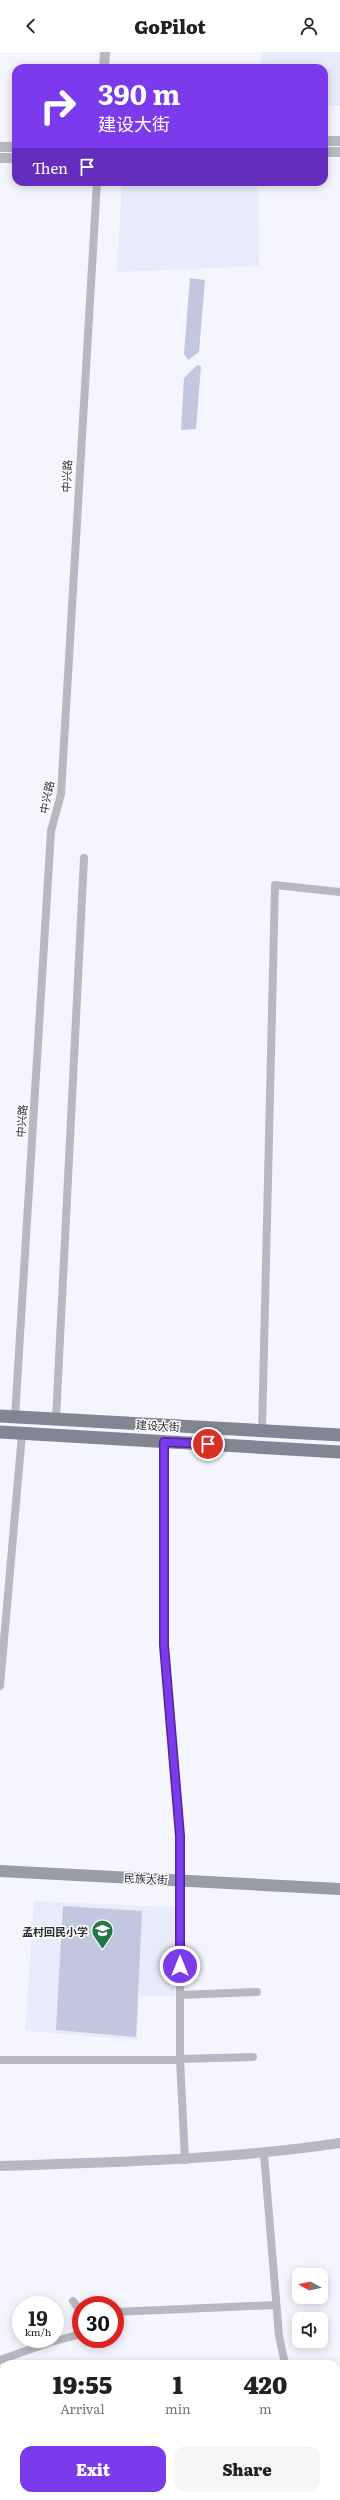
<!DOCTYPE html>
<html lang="en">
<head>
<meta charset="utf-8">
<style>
  body { margin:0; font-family:Literata,"Noto Sans SC",serif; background:#f6f6f6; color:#222; height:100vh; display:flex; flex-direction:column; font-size:15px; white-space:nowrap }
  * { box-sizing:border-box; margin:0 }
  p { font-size:13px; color:#767676 }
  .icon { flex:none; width:22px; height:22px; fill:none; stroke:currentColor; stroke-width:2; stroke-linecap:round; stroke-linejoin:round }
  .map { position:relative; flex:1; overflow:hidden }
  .side { position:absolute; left:0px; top:2308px; width:340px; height:140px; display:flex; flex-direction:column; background:#fff; border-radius:12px 12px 0 0; box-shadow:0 2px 10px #0003 }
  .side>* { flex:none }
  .banner { position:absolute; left:12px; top:12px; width:316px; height:122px; border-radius:12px; box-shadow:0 2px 10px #0003; background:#7c3aed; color:#fff; overflow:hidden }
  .needle { width:26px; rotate:278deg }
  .fabs { position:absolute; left:292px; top:2216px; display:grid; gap:8px }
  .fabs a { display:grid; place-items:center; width:36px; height:36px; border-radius:8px; background:#fff; box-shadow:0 2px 10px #0003; font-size:20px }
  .speed { position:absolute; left:12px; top:2244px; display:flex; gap:8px; font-size:20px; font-weight:700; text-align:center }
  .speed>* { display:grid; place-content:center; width:52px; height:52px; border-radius:50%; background:#fff; box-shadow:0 2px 10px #0003; line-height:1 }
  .speed small { font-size:10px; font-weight:400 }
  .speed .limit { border:6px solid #d22; background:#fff; color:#111 }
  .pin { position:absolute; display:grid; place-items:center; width:34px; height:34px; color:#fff; margin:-17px; border:2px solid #fff; border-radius:50%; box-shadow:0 1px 4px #0007 }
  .me { position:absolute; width:44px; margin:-22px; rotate:0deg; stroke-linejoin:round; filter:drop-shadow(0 0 3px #0008) }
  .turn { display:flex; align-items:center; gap:14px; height:84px; padding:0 20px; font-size:18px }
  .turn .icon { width:52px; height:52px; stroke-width:2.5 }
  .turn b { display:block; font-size:28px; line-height:34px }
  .then { display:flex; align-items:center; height:38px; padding:0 20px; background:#0003; gap:8px; font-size:15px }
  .eta { display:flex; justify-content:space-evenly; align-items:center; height:68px; text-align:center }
  .eta b { font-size:24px; font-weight:800; line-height:28px }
  .cta { display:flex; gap:8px; margin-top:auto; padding:8px 20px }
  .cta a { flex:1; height:46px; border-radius:12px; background:#7c3aed; color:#fff; font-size:16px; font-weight:800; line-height:46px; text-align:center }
  .cta a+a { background:#f6f6f6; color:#222 }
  header { display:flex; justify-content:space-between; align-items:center; height:52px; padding:0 20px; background:#fff; font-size:18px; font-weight:800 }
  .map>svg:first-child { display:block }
  .built { fill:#e8ebf9 }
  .green { fill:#c2c6df }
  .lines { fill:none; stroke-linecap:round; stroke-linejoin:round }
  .minor { stroke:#b8b9c0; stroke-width:8 }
  .tertiary { stroke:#b8b9c0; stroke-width:10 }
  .secondary { stroke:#999ba6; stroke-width:12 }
  .primary { stroke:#838692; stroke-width:13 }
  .route-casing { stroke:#51269a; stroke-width:10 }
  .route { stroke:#7c3aed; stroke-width:7 }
  .labels { text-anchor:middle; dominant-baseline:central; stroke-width:3; stroke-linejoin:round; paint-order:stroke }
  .street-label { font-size:11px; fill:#292a30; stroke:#fff }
  .poi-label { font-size:11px; font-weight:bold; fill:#292a30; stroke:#fff; text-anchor:end }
</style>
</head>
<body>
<header><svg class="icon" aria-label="back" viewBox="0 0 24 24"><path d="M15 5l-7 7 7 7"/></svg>GoPilot<svg class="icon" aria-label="person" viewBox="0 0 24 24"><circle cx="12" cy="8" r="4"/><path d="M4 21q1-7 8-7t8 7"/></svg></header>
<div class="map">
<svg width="340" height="2448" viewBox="0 0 340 2448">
  <rect width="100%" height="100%" fill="#f5f6fd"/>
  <path class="built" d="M261,0h79v54h-16v-38h-63z
    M258,130l1,84 -142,6 5,-89z
    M34,1849l141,6v89h-36l-2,44 -112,-9z"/>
  <path class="green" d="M190,226l15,2 -6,72 -11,8 -4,-6z
    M197,313l4,1 -5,63 -15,1 3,-52z
    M63,1854l79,5 -6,126 -80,-7z"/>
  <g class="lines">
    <path class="minor" d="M15,1365l36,-586 10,-37 36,-612
      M56,1367l28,-561
      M262,1379l13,-546 65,7
      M164,1390v203l16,191v223l5,101
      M0,1634l22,-252
      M180,1943l77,-3
      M180,2007l73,-2
      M0,2008h180
      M264,2102l15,182 6,28
      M73,2249l8,11
      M115,2260l161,-7
      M0,2308l51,-18 30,-8
      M0,2348l4,12
      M336,2352l4,-1
      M336,2402l4,18
      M0,2427l4,-1
      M32,2444l2,4"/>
    <path class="tertiary" d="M104,16l1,-16
      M324,89h16
      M0,95h16
      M324,100h16
      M0,106h16
      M0,2114c114,-4 227,-6 340,-23"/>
    <path class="secondary" d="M0,1819l340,18"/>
    <path class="primary" d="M0,1364l340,19
      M0,1380l340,20"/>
  </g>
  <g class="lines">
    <defs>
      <path id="route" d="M180,1914v-130l-16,-191v-203l44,2"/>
    </defs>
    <use href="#route" class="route-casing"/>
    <use href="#route" class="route"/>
  </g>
  <defs>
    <symbol id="school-pin" viewBox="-11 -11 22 30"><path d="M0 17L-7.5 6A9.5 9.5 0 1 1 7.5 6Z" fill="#257647" stroke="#fff"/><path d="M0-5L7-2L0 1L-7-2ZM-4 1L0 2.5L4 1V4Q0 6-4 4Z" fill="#fff"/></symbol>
  </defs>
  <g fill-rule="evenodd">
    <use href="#school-pin" x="90" y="1866" width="25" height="34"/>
  </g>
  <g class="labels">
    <g class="street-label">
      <text transform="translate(66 424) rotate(-87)">中兴路</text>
      <text transform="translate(46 745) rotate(-79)">中兴路</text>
      <text transform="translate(21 1069) rotate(-86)">中兴路</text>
      <text transform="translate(158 1373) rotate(3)">建设大街</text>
      <text transform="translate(146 1826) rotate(3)">民族大街</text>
    </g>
    <g class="poi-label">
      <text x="88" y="1879">孟村回民小学</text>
    </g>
  </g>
</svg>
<div class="fabs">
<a><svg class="needle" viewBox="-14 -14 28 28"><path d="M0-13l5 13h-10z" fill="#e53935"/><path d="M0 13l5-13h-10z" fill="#767676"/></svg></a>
<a><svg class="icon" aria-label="sound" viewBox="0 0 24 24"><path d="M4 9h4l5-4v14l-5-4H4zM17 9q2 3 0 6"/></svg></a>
</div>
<div class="speed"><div>19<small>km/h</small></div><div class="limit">30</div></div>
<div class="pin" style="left:208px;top:1392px;background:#d93025"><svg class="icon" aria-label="arrive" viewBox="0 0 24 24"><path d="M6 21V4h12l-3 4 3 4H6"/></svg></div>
<svg class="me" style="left:180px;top:1914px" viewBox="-20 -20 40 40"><circle r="17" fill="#7c3aed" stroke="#fff" stroke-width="3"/><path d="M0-11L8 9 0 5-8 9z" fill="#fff"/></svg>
<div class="banner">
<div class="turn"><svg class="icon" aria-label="right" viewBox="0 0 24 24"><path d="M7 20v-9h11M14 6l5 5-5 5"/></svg><div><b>390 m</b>建设大街</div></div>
<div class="then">Then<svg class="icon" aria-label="arrive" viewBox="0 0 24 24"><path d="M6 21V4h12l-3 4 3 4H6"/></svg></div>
</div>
<section class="side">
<div class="eta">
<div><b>19:55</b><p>Arrival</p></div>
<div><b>1</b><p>min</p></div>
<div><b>420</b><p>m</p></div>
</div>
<div class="cta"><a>Exit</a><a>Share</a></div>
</section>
</div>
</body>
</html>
